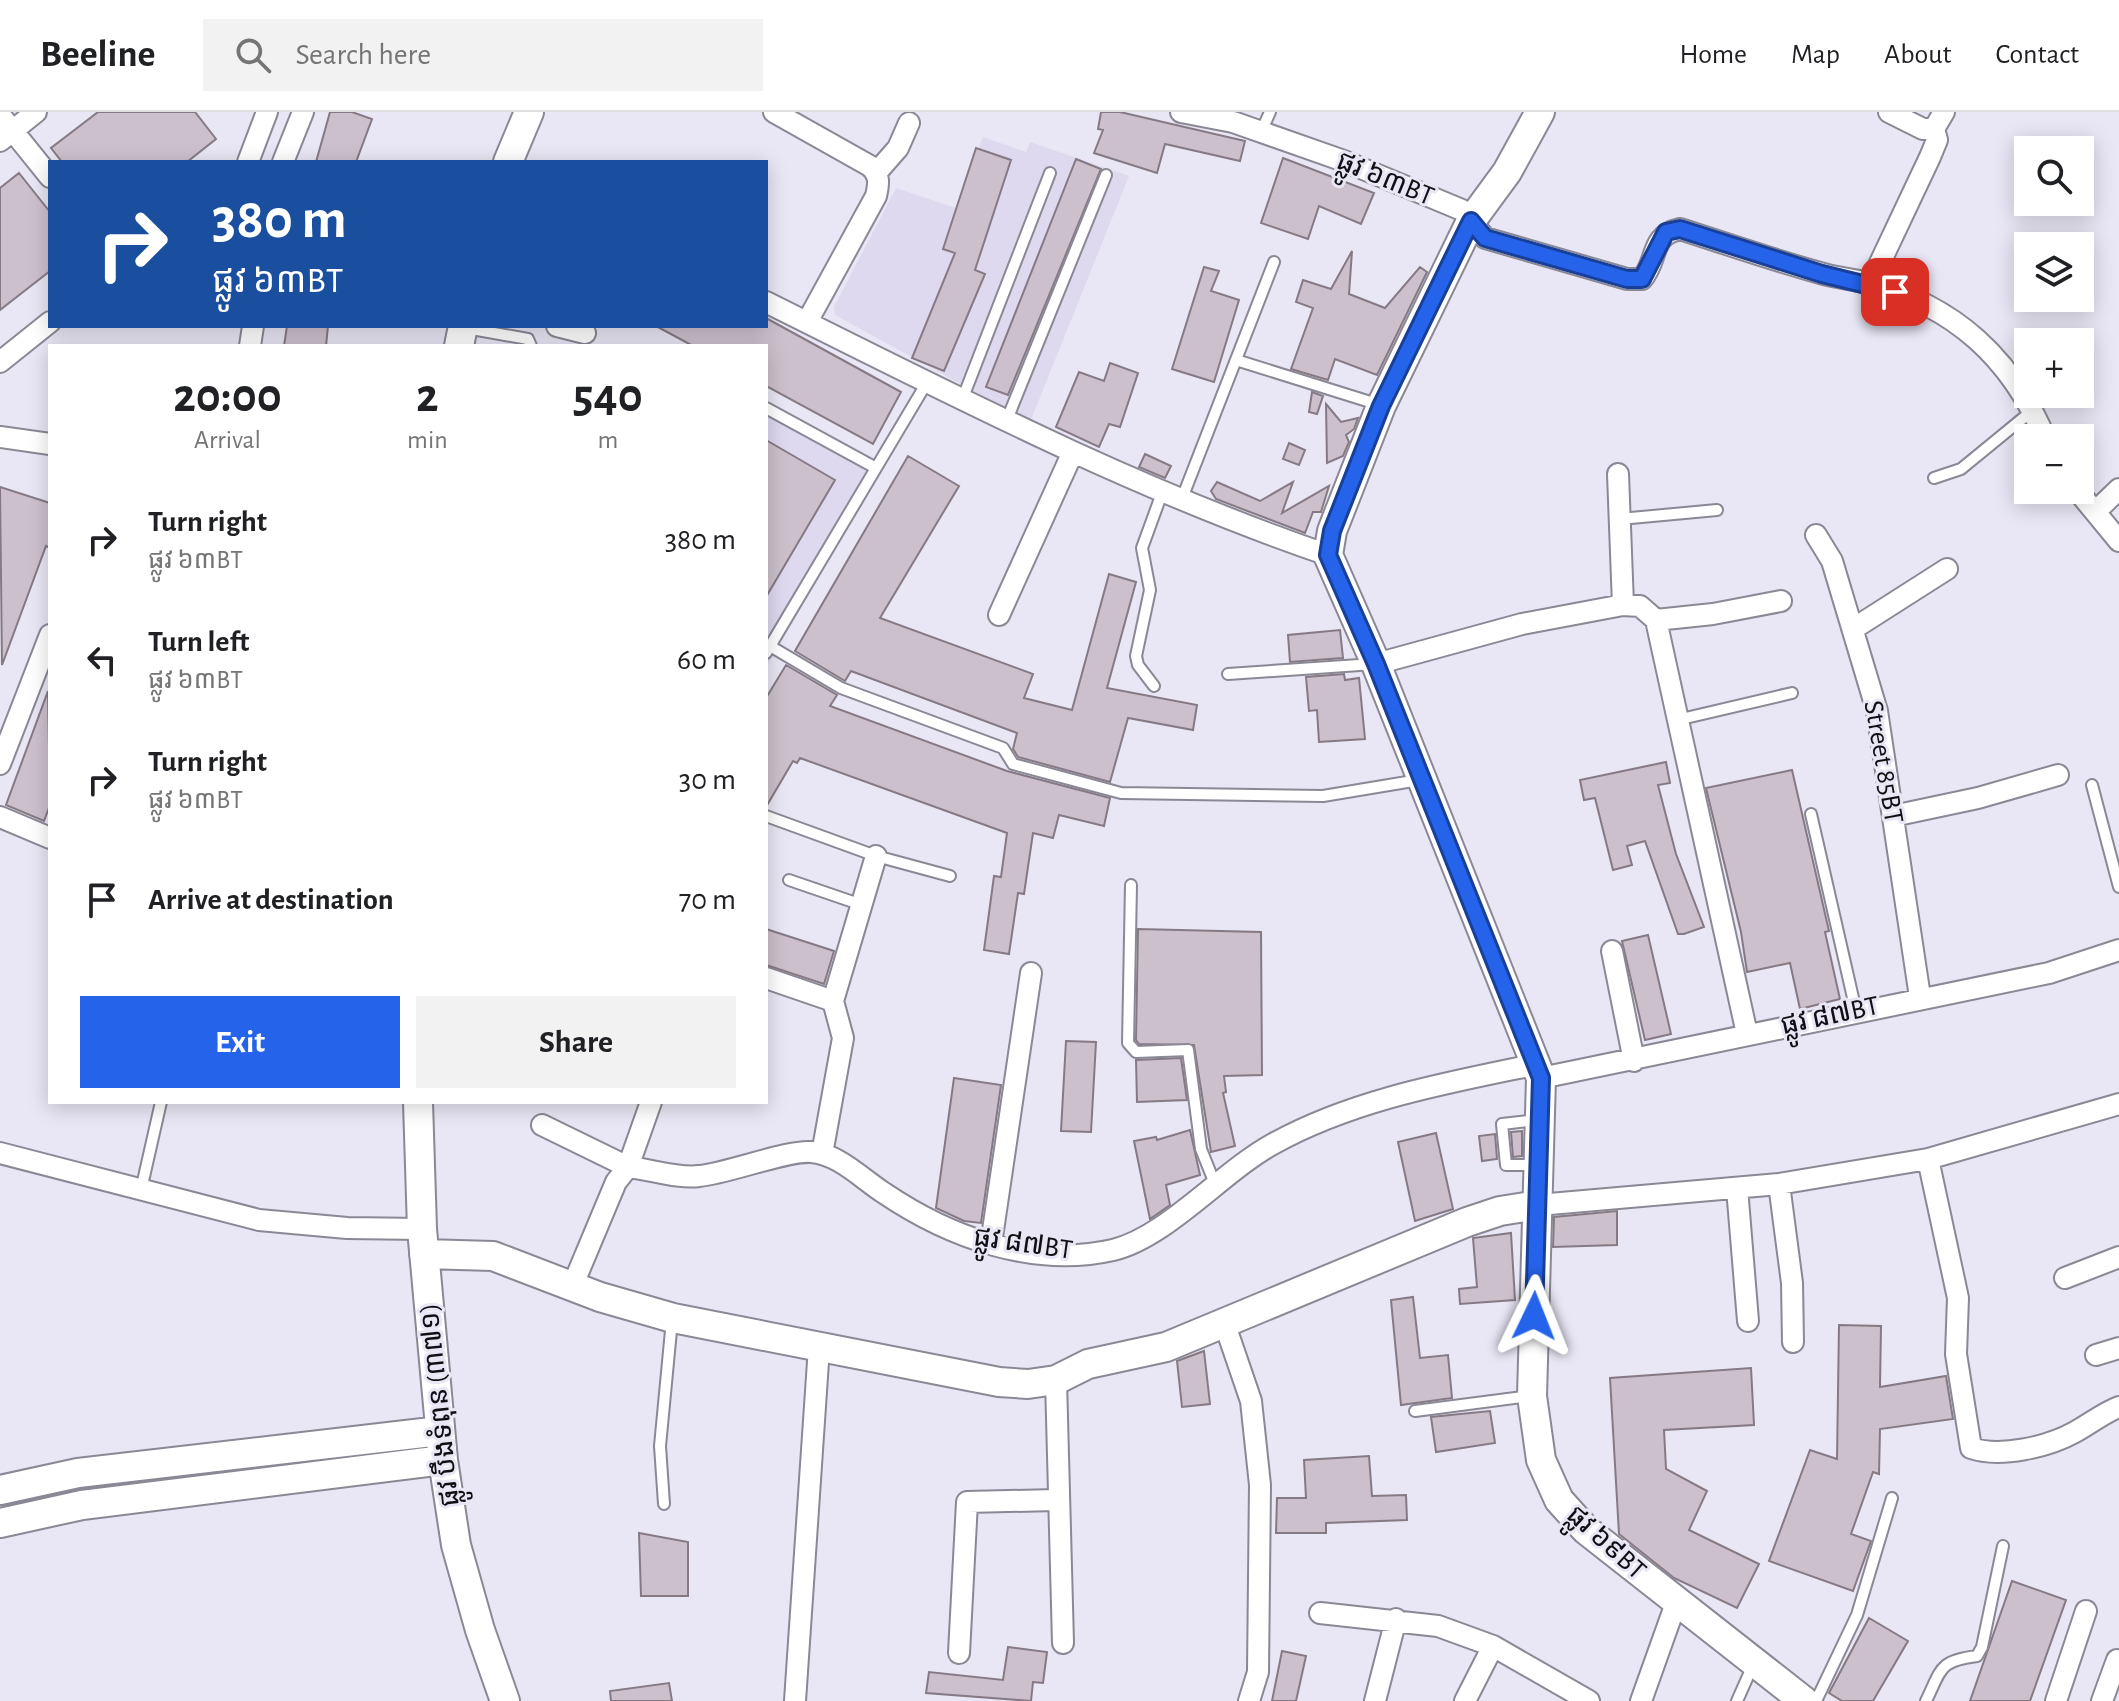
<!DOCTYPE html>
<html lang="en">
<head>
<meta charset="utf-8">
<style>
  body { margin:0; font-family:"Alegreya Sans","Noto Sans Khmer",sans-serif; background:#f2f2f2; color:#202124; height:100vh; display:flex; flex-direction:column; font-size:30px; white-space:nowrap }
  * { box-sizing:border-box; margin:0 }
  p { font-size:26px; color:#757577 }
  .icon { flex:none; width:44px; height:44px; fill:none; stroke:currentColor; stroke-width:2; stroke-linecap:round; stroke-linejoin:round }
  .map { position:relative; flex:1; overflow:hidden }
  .details { position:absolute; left:48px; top:232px; width:720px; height:760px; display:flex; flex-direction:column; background:#fff; border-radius:0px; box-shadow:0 4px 20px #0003 }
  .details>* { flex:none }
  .top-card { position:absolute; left:48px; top:48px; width:720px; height:168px; border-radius:0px; box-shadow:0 4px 20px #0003; background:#1a4fa0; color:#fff; overflow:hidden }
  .buttons { position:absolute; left:2014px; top:24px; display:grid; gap:16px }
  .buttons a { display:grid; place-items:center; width:80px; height:80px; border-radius:0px; background:#fff; box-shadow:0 4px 20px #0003; font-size:40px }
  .pin { position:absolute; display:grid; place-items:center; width:68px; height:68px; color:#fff; margin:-34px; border-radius:16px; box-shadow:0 4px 12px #0006 }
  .me { position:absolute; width:88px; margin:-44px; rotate:2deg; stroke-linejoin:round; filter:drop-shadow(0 0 6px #0008) }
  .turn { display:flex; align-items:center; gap:28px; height:168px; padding:0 32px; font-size:36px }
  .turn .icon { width:104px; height:104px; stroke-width:2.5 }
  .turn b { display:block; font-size:56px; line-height:68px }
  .eta { display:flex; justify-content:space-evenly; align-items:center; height:136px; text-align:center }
  .eta b { font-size:48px; font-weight:700; line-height:56px }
  .cta { display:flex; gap:16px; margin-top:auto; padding:16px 32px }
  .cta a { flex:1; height:92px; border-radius:0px; background:#2563eb; color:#fff; font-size:32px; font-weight:700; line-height:92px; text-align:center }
  .cta a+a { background:#f2f2f2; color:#202124 }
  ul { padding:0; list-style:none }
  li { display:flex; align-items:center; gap:24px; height:120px; padding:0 32px }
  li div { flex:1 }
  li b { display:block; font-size:30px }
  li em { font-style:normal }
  header { display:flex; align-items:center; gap:48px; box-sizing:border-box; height:112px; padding:0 40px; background:#fff; border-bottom:2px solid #e0e0e0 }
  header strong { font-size:38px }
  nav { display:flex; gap:44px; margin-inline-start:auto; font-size:28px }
  .search { width:560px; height:72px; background:#f2f2f2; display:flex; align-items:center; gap:20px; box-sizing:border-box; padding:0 28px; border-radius:0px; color:#757577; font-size:30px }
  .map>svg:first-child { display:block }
  .built { fill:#ded9ef }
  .building { fill:#ccc0cc; stroke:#857a84; stroke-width:2 }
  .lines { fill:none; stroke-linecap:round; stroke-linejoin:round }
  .lane-casing { stroke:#8b8895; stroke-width:14 }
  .street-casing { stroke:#8b8895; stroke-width:24 }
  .secondary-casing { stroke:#8b8895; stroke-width:32 }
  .lane { stroke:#fff; stroke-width:10 }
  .street { stroke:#fff; stroke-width:20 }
  .secondary { stroke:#fff; stroke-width:28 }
  .route-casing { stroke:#184099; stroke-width:20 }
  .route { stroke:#2563eb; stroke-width:14 }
  .labels { text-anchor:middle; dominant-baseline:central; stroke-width:6; stroke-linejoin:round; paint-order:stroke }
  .street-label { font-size:28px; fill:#100f14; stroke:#e9e6f5 }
</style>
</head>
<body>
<header>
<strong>Beeline</strong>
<div class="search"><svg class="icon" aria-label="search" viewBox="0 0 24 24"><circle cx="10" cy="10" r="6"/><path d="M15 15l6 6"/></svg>Search here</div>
<nav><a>Home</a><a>Map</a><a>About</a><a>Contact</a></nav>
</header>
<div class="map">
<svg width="2119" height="1589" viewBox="0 0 2119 1589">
  <rect width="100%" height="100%" fill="#e9e6f5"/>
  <path class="built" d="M983,25l43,15 4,-10 99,34 -99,246 -195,-107 -1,-8 62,-119 60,20z
    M766,289l118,64 -118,203z"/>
  <path class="building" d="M98,0h97l21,27 -29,23h-125l-11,-14z
    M330,0h22l20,7 -16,43h-40z
    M1101,0h19l125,29 -5,20 -75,-17 -8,29 -63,-20 9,-23 -5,-1z
    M976,36l35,12 -36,110 10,4 -41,97 -32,-13 43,-105 -12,-4z
    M1283,46l91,35 -13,31 -42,-18 -11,33 -47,-16z
    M1076,47l25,10 -93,226 -22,-8z
    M19,61l31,39v59l-50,39v-122z
    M1352,139l-3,43 36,14 35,-41 7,5 -50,103 -42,-16 -7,21 -37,-11 22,-61 -17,-6 7,-22 28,9z
    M1204,155l15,4 -8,20 28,9 -25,82 -42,-13z
    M766,206l135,74 -28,52 -107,-58v-40h-73l-37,-20h110z
    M287,214h41l-2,20h-42z
    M1110,251l28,10 -18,54 -11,-3 -10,23 -43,-20 23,-55 25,9z
    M1312,280l11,4 -6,18 -8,-2z
    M1326,292l15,18 17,-4 -4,11 -8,6 3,7 -6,14 -16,7z
    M766,328l69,40 -69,117z
    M1289,331l16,7 -6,15 -16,-6z
    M1145,342l26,12 -6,12 -26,-11z
    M908,344l51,30 -79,132 153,56 -9,24 48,12 37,-136 27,8 -29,106 90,17 -4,25 -65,-12 -18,64 -92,-25 -5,-8 4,-16 -166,-62 -6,10 -50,-30z
    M1217,370l43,19 33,-19 -11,31 47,-27 -8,26h-8l-8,21 -89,-34 -5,-8z
    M0,375l50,16v45l-4,-2 -44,119z
    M1340,518l3,28 -53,4 -2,-27z
    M786,553l51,30 -7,11 177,65 103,27 -6,28 -45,-11 -6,23 -20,-5 -9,61 -6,-1 -9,61 -25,-4 10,-74 7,1 6,-44 -207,-75 -3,5 -4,-2 -27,46v-109z
    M1344,562l1,6 14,-2 6,61 -46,3 -2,-32 -8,1 -3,-34z
    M48,579l2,114 -6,16 -38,-16z
    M1666,650l4,21 -12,2 18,69 28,73 -20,7h-6l-33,-93 -18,5 5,19 -19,5 -18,-72 -11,2 -4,-20z
    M1792,658l37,161 -4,1 15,67 -40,10 -10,-46 -43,9 -6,-40 -35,-144z
    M766,817l68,22 -10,33 -58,-19z
    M1138,817l123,3 1,143 -38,1 2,16 -3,1 12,53 -24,6 -17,-107 -55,-1 -3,-4z
    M1648,823l23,99 -26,6 -23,-99z
    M1066,929l30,1 -5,90 -30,-1z
    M1181,946l6,42 -50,2 -1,-42z
    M954,966l47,7 -20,138 -17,-2 -28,-13z
    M1190,1018l10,45 -34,10 4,20 -20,14 -16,-78 22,-4 1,3z
    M1522,1019v25l-9,1 -2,-25z
    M1436,1021l17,76 -38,12 -17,-79z
    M1495,1022l2,25 -15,2 -3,-25z
    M1617,1099v34l-64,2 1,-30z
    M1511,1121l4,67 -55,4 -1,-15 18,-2 -4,-49z
    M1413,1185l7,61 28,-3 4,43 -51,7 -10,-105z
    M1839,1213l42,1 -1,61 66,-11 7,43 -73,10 -1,45 -6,-2 -22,62 20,7 -18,50 -84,-30 41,-111 27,9z
    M1204,1239l6,53 -28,3 -5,-46z
    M1751,1256l3,57 -90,5 2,39 41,22 -18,39 70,34 -22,44 -63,-30 -55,-44 -9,-156z
    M1490,1299l5,32 -59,9 -5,-35z
    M1369,1344l3,40 34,-1 1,25 -81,3v10h-50l1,-35h29l-2,-38z
    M639,1421l49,9v54h-47z
    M2012,1469l54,19 -36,101h-60z
    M1869,1506l39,23 -35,60h-31l-13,-8z
    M1008,1535l39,5 -4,31 -10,-1 -2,19 -105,-8 3,-21 74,8z
    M1282,1539l24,5 -10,45h-24z
    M669,1571l3,18h-61l-1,-10z"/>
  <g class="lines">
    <defs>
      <path id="lane" d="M1261,20l9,-20
        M466,216l62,11 3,7
        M1236,248l144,45
        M962,288l88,-227
        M766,296l110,60
        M1006,310l100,-247
        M1934,366l27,-9 72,-59
        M1181,389l93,-239
        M1620,407l97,-9
        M770,534l71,42 162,60 10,16 108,29 202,3 96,-16
        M766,541l160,-269
        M1228,562l146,-10
        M1154,574l-16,-21 -2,-9 14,-66 -8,-42 20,-55
        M1677,608l115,-27
        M2092,673l27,102
        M1811,702l45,197
        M766,704l110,40 74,20
        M789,768l73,25
        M1131,773l-3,158 8,9 52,-2 13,99 14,35
        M1537,1053h-31l-4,-41 35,-4
        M141,1078l20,-88
        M1415,1299l115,-15
        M664,1392l-4,-58 12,-126
        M1737,1589l16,-36
        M1816,1589l41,-86 35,-117
        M1926,1589c16,-33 13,-40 51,-45l5,-9 21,-101"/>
      <path id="street" d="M774,0l96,54c10,9 9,17 6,30l-69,126
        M1181,0l52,10 111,39 118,49 23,28 142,41h15c17,-20 7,-43 38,-50 47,15 93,31 140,44 16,5 33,6 48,10 87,23 143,75 177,155
        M1889,0l34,17h11l10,-17
        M0,3l50,62
        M0,29l36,-29
        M248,50l19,-50
        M283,50l20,-50
        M877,60l21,-24 11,-25
        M1870,172l60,-127 7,-17 -3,-11
        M766,190c185,92 366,186 562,253
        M557,214l28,7
        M250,234l3,-20
        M0,250l50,-40
        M0,325l50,7
        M1618,362l5,131
        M2077,378l42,51
        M2096,399l23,-22
        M1816,423l16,26 45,150 43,286
        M999,503l73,-161
        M1656,508l57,-6 68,-13
        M1853,517l94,-60
        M1376,552l146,-40 101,-19 17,1 16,14 91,414
        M0,652l50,-129
        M1893,704l85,-18 80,-23
        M0,705l50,21
        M1612,839l22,110
        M766,866l67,23
        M1541,966l508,-105 70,-23
        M542,1013l86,42 23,-65
        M0,1041l259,67 88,8 75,1
        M822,1042l21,-116 -10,-37 43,-145
        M1928,1047l30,139 -2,56 15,94c29,10 77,-1 104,-16 15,-8 28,-19 44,-25
        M1779,1072l13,99 1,59
        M1737,1076l11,133
        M1538,1093l241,-21 149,-25 191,-55
        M991,1132l40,-271
        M2065,1166l54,-21
        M572,1175l44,-105 12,-15c22,2 50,12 71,9 30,-3 88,-26 112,-24 28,2 51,27 73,41 65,44 149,75 229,57 54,-13 110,-79 160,-106 79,-44 173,-61 260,-79
        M1225,1213l26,76 9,84 -2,187 -9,29
        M2096,1243l23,-7
        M1056,1268l7,263
        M1320,1501l118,13 55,20 96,55
        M959,1541l8,-151 89,-2
        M795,1589l24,-354
        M1375,1589l21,-82
        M1465,1589l28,-55
        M1641,1589l35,-98
        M2056,1589l30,-90
        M2102,1589l15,-41"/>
      <path id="secondary" d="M1540,0l-33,60 -36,49 -90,185 -49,125 -4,24 48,109 165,414 -9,318 9,64 18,40 27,30 218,171
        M508,50l21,-50
        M459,234l4,-20
        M418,990l4,127 21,231 13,85 24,85 25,71
        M424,1142l69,2 107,41 73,21 326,64 29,2 28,-4 32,-16 78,-17 301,-125 33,-11 38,-6
        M0,1378l78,-17 362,-42
        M0,1411l82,-18 361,-45"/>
    </defs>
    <use href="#lane" class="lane-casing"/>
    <use href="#street" class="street-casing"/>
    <use href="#secondary" class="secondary-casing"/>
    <use href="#lane" class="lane"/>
    <use href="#street" class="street"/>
    <use href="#secondary" class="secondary"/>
  </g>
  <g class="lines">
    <defs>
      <path id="route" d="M1534,1204l7,-238 -165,-414 -48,-109 4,-24 49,-125 90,-185 14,17 142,41h15l24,-47 14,-3 142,45 73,18"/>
    </defs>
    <use href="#route" class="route-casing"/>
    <use href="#route" class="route"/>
  </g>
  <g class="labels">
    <g class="street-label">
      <text transform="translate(1385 67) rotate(22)">ផ្លូវ ៦៣BT</text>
      <text transform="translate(1883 650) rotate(80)">Street 85BT</text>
      <text transform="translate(1830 904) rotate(-12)">ផ្លូវ ៨៧BT</text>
      <text transform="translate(1023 1132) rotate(8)">ផ្លូវ ៨៧BT</text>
      <text transform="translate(440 1293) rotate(-96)">ផ្លូវ បឹងទំពុន (៣៧១)</text>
      <text transform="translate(1606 1431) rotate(42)">ផ្លូវ ៦៩BT</text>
    </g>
  </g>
</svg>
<div class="buttons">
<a><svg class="icon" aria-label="search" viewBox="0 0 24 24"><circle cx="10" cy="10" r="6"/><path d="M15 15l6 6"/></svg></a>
<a><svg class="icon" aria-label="layers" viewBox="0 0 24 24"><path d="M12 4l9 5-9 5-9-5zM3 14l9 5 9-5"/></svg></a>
<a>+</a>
<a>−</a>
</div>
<div class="pin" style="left:1895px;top:180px;background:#d93025"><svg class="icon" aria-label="arrive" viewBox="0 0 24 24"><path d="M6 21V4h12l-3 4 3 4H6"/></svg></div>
<svg class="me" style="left:1534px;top:1204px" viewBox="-20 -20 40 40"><path d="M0-17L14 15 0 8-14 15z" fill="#2563eb" stroke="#fff" stroke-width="4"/></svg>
<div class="top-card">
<div class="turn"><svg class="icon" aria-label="right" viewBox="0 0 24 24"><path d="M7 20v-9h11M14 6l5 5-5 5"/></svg><div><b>380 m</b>ផ្លូវ ៦៣BT</div></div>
</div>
<section class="details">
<div class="eta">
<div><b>20:00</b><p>Arrival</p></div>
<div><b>2</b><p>min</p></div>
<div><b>540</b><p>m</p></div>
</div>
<ul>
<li><svg class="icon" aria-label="right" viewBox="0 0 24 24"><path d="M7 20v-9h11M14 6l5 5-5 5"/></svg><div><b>Turn right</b><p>ផ្លូវ ៦៣BT</p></div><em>380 m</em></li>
<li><svg class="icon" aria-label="left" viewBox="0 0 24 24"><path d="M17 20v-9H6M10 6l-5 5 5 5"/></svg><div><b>Turn left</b><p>ផ្លូវ ៦៣BT</p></div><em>60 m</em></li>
<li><svg class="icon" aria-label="right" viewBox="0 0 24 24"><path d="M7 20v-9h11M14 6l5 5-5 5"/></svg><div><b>Turn right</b><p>ផ្លូវ ៦៣BT</p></div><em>30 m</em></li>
<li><svg class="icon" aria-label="arrive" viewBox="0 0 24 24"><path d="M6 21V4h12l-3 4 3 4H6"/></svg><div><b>Arrive at destination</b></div><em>70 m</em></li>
</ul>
<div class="cta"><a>Exit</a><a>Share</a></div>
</section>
</div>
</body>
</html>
